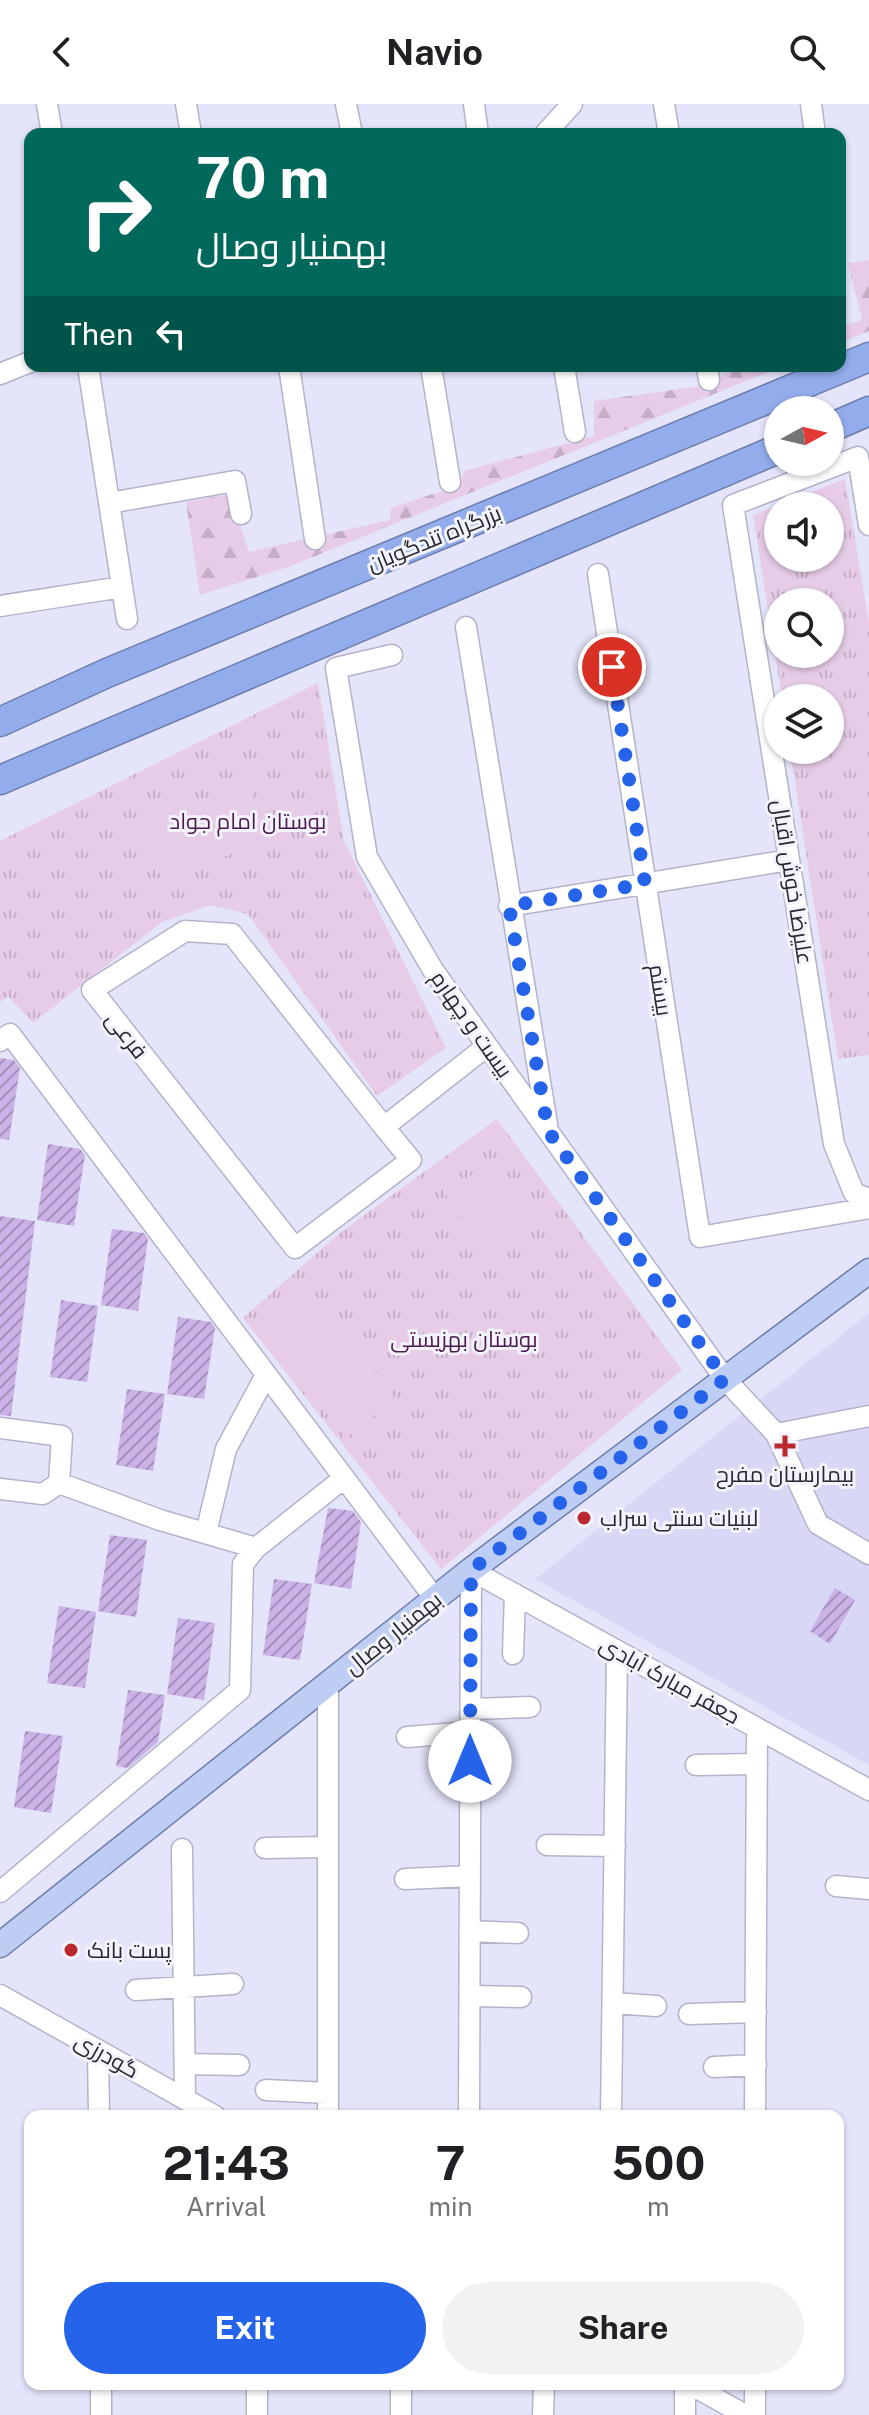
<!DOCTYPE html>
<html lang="en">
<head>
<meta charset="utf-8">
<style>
  body { margin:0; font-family:"Public Sans",Cairo,sans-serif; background:#f2f2f2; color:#202124; height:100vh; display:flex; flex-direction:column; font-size:30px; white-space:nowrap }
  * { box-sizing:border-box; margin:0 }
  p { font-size:26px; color:#757577 }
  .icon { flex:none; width:44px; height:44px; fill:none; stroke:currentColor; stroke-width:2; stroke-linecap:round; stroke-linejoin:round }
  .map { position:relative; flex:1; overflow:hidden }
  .details { position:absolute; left:24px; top:2006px; width:820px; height:280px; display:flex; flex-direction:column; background:#fff; border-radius:16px; box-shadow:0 2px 6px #0004 }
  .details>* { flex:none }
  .hud { position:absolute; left:24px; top:24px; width:822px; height:244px; border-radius:16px; box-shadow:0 2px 6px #0004; background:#00695c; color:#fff; overflow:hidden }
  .needle { width:52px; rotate:82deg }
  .buttons { position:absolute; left:764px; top:292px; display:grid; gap:16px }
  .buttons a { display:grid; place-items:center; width:80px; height:80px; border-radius:50%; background:#fff; box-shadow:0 2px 6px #0004; font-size:40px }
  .pin { position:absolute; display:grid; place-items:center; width:68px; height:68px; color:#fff; margin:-34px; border:4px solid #fff; border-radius:50%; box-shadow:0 2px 8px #0007 }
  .me { position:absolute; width:88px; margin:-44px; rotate:0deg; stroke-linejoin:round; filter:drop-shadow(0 0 6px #0008) }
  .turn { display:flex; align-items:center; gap:28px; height:168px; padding:0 40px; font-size:36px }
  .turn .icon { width:104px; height:104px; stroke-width:2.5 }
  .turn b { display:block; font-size:56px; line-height:68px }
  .then { display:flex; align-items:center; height:76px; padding:0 40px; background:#0003; gap:16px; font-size:30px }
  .eta { display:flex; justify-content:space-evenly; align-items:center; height:136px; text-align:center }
  .eta b { font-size:48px; font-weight:700; line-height:56px }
  .action { display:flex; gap:16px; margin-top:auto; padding:16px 40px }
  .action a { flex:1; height:92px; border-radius:48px; background:#2563eb; color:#fff; font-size:32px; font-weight:700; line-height:92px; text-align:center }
  .action a+a { background:#f2f2f2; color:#202124 }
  header { display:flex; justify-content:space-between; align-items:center; height:104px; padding:0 40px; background:#fff; font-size:36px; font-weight:700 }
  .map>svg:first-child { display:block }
  .built { fill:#d8d7f6 }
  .grass { fill:url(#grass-tufts); fill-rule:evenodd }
  .forest { fill:url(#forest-firs) }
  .pitch { fill:#e7cce7 }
  .building { fill:url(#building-hatch) }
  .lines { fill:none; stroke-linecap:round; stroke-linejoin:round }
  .minor-casing { stroke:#b3b3c9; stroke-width:23 }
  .major-casing { stroke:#6d7daa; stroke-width:27 }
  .highway-casing { stroke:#6d7daa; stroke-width:31 }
  .minor { stroke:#fff; stroke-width:20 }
  .major { stroke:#becdf4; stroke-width:24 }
  .highway { stroke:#92acec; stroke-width:28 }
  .route { stroke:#2563eb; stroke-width:14; stroke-dasharray:0 25.2 }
  .poi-dot { fill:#b9292d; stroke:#f3f3fc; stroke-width:3 }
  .labels { text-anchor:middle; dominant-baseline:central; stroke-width:6; stroke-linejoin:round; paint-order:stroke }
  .street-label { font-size:22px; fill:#27272f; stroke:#f3f3fc }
  .park-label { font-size:22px; fill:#4c194e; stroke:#f3f3fc }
  .poi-label { font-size:22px; fill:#27272f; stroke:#f3f3fc; text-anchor:start }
</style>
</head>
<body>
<header><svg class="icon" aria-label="back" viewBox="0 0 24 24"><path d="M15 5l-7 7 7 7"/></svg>Navio<svg class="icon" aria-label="search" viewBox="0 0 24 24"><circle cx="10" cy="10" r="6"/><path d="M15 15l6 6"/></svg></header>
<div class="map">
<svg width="869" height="2311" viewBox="0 0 869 2311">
  <defs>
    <pattern id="grass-tufts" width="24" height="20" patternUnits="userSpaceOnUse" patternTransform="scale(2)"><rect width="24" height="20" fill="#e7cce7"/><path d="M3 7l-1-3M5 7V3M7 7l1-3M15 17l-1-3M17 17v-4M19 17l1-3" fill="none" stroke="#c6afc6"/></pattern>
    <pattern id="forest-firs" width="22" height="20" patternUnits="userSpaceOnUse" patternTransform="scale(2)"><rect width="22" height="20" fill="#e7cce7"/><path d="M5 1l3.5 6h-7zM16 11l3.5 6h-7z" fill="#c6afc6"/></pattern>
    <pattern id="building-hatch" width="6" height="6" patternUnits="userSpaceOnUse" patternTransform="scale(2)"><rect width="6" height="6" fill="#cab2e6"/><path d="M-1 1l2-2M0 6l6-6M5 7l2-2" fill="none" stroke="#a491bb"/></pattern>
  </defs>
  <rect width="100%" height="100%" fill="#e4e4fb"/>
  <path class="built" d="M869,1209v452l-334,-186z"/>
  <path class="grass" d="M845,375l24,144v432l-31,4 -48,-309h40v-52h-48l-29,-183zM778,402h52v52h-52zM778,498h52v52h-52z
    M318,579l26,158 102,207 -69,48 -129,-182 -38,-9 -48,17 -129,101 -25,-27 -8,6v-161z
    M497,1015l185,251 -241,199 -198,-251 98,-86z"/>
  <path class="forest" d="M869,156v71l-29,12v-16l22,-7 -14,-57z
    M728,262h55l-495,201 -88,28 -14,-93 44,-8 19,58 141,-32 1,-12 69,-23 4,-14 130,-35v-35l107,-15 28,-13z"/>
  <path class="pitch" d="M247,678l23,56 -107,44 -23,-57z
    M493,1056l46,65 -48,34 -46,-66z
    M305,1179l91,116 -50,39 -91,-116z"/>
  <path class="building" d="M0,954l14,2 6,8 -11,72 -9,-1z
    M48,1040l32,5 5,6 -11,71 -37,-6z
    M0,1112l35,5 -24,195 -11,-1z
    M112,1125l32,4 4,6 -10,72 -37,-6z
    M61,1196l37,6 -11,76 -37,-5z
    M178,1213l33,5 4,6 -11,71 -37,-5z
    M127,1285l38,5 -12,77 -37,-6z
    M328,1404l25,3 8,11 -10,67 -37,-6z
    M110,1431l37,5 -11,77 -38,-6z
    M274,1475l38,5 -12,76 -37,-5z
    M835,1484l20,12 -25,44 -20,-13z
    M59,1502l37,6 -11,76 -38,-5z
    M178,1514l37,5 -11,77 -37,-6z
    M128,1586l37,5 -7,47 -30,26 -12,-2z
    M25,1627l38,5 -12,77 -37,-6z"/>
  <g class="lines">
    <defs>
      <path id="minor" d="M47,0l5,30
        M186,0l5,30
        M346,0l6,30
        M474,0l4,30
        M664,0l5,30
        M811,0l4,30
        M545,30l27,-30
        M88,262l39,253
        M289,262l26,173
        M431,262l19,116
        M564,262l11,66
        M707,262l2,14
        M0,270l30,-12
        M109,399l126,-22 6,33
        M869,421l-11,-68 -125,48 101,639 20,49 15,6
        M598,470l102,663 169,-29
        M0,502l122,-19
        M466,523l81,497
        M392,551l-56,13 31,189 66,113 292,409 51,55 42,90 51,30
        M509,802l280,-46
        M0,937l10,-7 426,566
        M384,1023l-152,-193 -47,-3 -93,59 203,258 116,-88 -27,-33 103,-81
        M0,1324l62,8 -3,47 -16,11 -43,-5
        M776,1330l93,-18
        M59,1379l101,37 96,28
        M206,1429l20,-84 40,-74
        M513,1550l2,-60
        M328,1581v431
        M471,1605l59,-2
        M407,1633l63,-5
        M696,1661l61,-1
        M547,1741l68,1
        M265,1744l63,-1
        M182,1745l3,250
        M405,1775l65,-3
        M836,1782l33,3
        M0,1788l240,-202 3,-126 13,-16 88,-70
        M470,1827l48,2
        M136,1886l97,-6
        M0,1891l215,121
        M470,1892l51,1
        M613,1899l43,3
        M689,1910l67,-2
        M98,1946l1,66
        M185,1960l54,1
        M714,1963l42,-2
        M266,1986l62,3
        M469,2012l2,-546 398,220
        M611,2012l6,-465
        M755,2012l2,-388
        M101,2280v31
        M685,2280v31
        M690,2280l55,31
        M257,2311v-31
        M401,2311v-31
        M543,2311l1,-31
        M755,2311v-31"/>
      <path id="major" d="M0,1841l471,-375 398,-299"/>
      <path id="highway" d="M830,324l39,-17
        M0,618l107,-49 762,-316
        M0,676l778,-331"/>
    </defs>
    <use href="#minor" class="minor-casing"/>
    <use href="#major" class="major-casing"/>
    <use href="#highway" class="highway-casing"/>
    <use href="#minor" class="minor"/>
    <use href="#major" class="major"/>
    <use href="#highway" class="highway"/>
  </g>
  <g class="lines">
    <path class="route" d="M470,1657l1,-191 254,-191 -177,-248 -39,-225 136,-22 -33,-217"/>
  </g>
  <g class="poi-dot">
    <path d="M781 1330h8v8h8v8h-8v8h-8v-8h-8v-8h8z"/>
    <circle cx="584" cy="1414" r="8"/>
    <circle cx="71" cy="1846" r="8"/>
  </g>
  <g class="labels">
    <g class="street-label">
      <text transform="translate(434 434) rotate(-22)">بزرگراه تندگویان</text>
      <text transform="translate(793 778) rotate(81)">علیرضا خوش اقبال</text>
      <text transform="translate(661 886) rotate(81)">بیستم</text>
      <text transform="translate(472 920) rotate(55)">بیست و چهارم</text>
      <text transform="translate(127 931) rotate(52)">فرعی</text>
      <text transform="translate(393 1529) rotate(-39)">بهمنیار وصال</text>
      <text transform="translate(670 1576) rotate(29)">جعفر مبارک آبادی</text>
      <text transform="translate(107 1951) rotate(29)">گودرزی</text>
    </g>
    <g class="park-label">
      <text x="248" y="717">بوستان امام جواد</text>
      <text x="464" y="1235">بوستان بهزیستی</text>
    </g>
    <g class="poi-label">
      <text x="785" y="1370" text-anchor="middle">بیمارستان مفرح</text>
      <text x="600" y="1414">لبنیات سنتی سراب</text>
      <text x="87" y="1846">پست بانک</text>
    </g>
  </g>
</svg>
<div class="buttons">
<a><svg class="needle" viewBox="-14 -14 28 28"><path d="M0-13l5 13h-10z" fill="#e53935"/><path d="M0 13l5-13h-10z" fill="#757577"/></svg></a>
<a><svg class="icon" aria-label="sound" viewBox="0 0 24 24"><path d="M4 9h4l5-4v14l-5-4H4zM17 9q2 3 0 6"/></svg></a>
<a><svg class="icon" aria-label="search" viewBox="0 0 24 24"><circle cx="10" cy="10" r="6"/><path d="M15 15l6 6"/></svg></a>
<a><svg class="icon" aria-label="layers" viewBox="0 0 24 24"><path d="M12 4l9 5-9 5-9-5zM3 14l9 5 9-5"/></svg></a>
</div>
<div class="pin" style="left:612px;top:563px;background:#d93025"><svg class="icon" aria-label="arrive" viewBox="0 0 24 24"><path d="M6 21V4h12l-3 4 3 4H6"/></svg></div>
<svg class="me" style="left:470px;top:1657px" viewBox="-20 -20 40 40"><circle r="19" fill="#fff"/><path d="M0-13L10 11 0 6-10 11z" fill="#2563eb"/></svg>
<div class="hud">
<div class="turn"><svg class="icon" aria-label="right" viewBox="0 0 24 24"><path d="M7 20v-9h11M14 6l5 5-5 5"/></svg><div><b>70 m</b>بهمنیار وصال</div></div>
<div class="then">Then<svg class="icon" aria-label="left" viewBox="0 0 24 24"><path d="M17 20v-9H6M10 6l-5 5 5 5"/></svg></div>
</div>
<section class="details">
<div class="eta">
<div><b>21:43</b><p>Arrival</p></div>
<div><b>7</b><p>min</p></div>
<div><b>500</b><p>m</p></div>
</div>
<div class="action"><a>Exit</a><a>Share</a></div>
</section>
</div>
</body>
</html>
